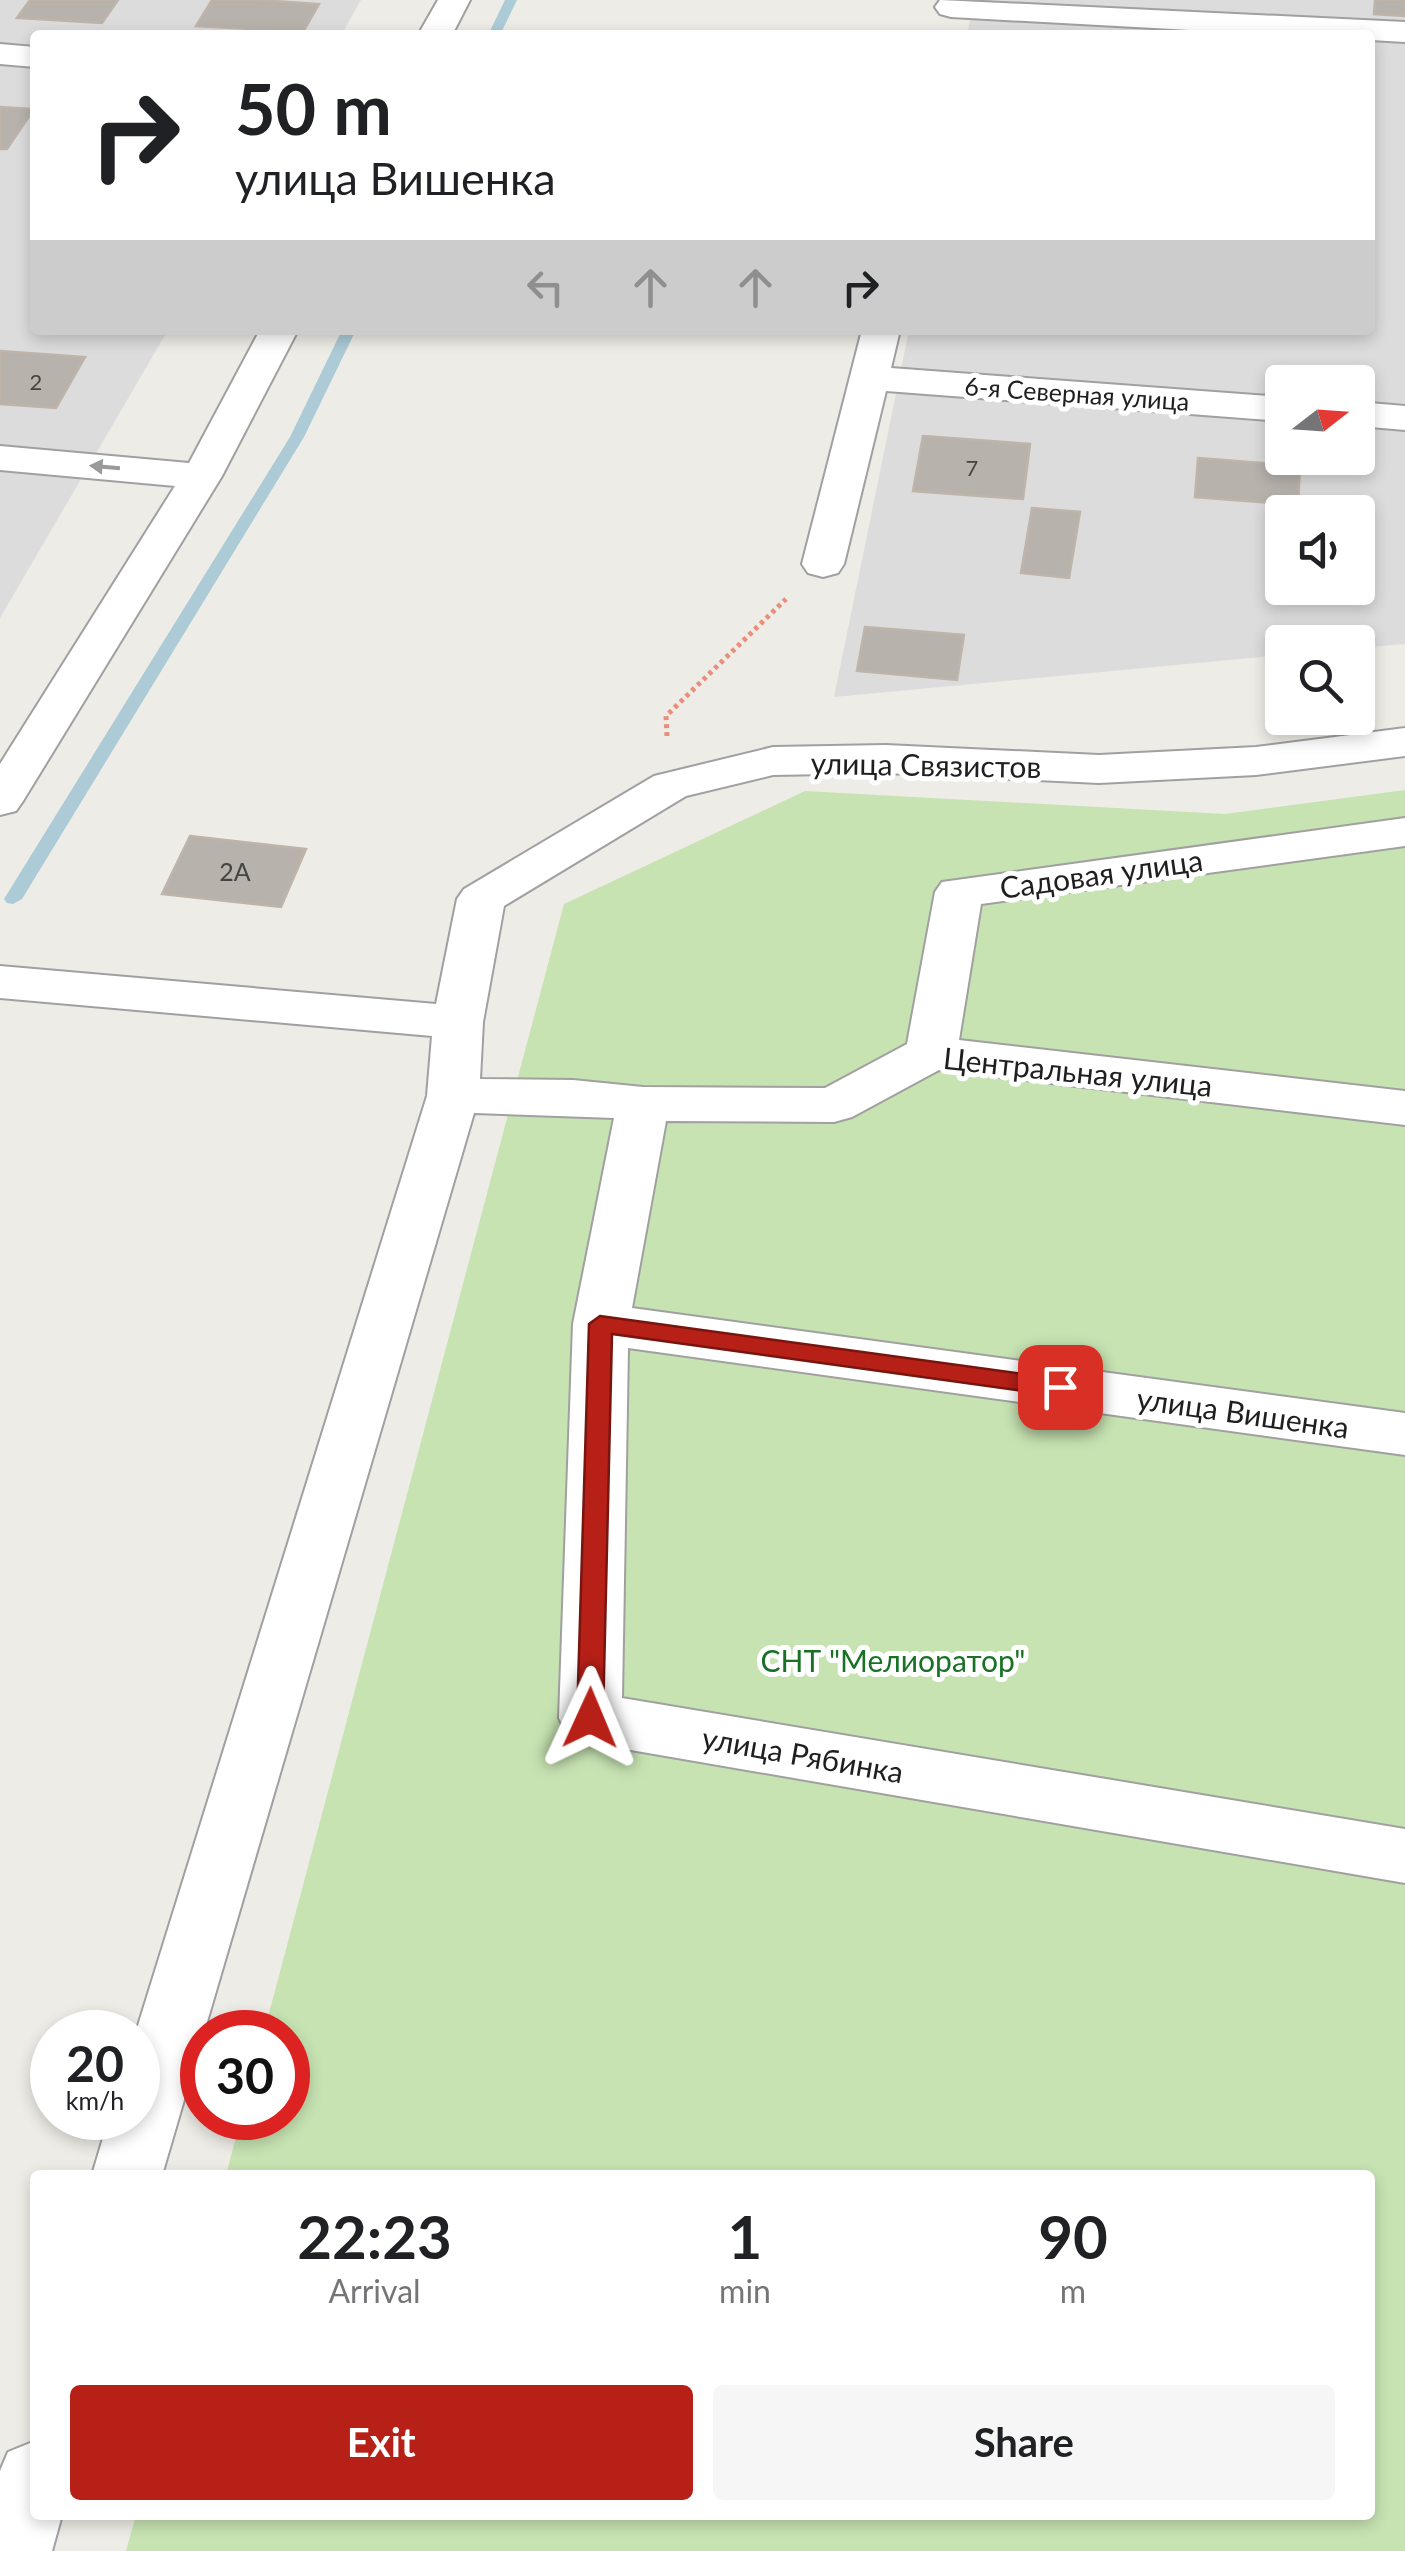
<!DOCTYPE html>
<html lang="en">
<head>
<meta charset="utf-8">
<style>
  body { margin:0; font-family:Lato,sans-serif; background:#f6f6f6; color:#202124; height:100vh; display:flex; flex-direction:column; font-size:38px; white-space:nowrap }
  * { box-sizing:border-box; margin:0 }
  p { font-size:32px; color:#757577 }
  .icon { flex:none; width:55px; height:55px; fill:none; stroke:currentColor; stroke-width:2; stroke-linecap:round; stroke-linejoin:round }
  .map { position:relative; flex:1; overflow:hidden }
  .sheet { position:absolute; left:30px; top:2170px; width:1345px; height:350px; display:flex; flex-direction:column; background:#fff; border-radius:10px; box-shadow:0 5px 15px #0003 }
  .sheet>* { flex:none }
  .banner { position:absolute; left:30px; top:30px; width:1345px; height:305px; border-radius:10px; box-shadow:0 5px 15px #0003; background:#fff; color:#202124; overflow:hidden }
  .needle { width:65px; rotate:73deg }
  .fabs { position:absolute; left:1265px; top:365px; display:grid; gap:20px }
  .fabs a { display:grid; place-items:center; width:110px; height:110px; border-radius:10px; background:#fff; box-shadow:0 5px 15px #0003; font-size:50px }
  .speed { position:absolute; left:30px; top:2010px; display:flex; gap:20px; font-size:50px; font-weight:700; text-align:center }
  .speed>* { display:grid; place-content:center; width:130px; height:130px; border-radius:50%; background:#fff; box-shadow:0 5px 15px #0003; line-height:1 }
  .speed small { font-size:25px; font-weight:400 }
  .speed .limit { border:15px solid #d22; background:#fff; color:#111 }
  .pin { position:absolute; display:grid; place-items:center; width:85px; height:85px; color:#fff; margin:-42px; border-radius:20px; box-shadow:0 5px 15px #0006 }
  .me { position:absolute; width:110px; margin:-55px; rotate:1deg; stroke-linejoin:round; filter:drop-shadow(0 0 8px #0008) }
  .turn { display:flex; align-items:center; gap:35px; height:210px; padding:0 40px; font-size:45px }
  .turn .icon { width:130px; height:130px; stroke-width:2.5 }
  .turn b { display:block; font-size:70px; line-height:85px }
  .lanes { display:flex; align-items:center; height:95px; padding:0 40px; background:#0003; justify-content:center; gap:50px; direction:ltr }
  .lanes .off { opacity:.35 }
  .eta { display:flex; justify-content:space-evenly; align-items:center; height:170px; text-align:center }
  .eta b { font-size:60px; font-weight:700; line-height:70px }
  .action { display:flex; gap:20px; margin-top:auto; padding:20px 40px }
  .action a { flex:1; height:115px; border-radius:10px; background:#b72017; color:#fff; font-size:40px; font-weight:700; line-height:115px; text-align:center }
  .action a+a { background:#f6f6f6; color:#202124 }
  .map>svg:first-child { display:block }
  .residential { fill:#dddcdc; fill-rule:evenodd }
  .grass { fill:#c7e3b2 }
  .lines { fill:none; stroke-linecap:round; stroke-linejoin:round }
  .stream { fill:#accbd7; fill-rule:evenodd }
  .building { fill:#b7b2ac; stroke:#beb4aa; stroke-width:2.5 }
  .minor-casing { stroke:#a0a0a0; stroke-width:4 }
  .path { stroke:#ea8e7c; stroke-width:5; stroke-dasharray:4 4; stroke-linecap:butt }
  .minor { fill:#fff; fill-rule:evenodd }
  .oneway { fill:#9a9a9a }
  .route { fill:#b72017; stroke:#77150f; stroke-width:2.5 }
  .labels { text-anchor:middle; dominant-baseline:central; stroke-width:10; stroke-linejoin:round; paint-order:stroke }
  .far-number-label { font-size:22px; fill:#454442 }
  .far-street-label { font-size:25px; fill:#1f1f1f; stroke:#fff }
  .number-label { font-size:25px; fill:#454442 }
  .street-label { font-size:30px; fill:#1f1f1f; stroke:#fff }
  .park-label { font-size:30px; fill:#187125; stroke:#fff }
</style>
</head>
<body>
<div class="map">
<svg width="1405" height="2551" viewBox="0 0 1405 2551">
  <rect width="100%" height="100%" fill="#eeece6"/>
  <path class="residential" d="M0,0h361l-20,35h-306v295h133l-168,288z
    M974,0h431v644l-47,4v-6h-76v13l-448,42 75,-367h461v-295h-403zM1282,382h76v76h-76zM1282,512h76v76h-76z"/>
  <path class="grass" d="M1405,790v1761h-1279l10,-36h1234v-340h-1144l15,-57h47v-86h-24l300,-1128 241,-113 420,23z"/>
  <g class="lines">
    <path class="stream" d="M505,0h12l-17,35h-12z
      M342,330h14l-52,107 -282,462 -9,5 -6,-1 -3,-4 286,-462z"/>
  </g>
  <path class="building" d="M30,0h88l-16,23 -85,-5z
    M212,0h46l61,4 -16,28 -107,-6z
    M1375,0h30v16l-31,-2z
    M0,107l34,2 -27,40h-7z
    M0,351l85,6 -29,51 -56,-4z
    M923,436l107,8 -7,55 -110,-8z
    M1198,458l102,8 -2,39 -103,-8z
    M1032,508l48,4 -11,66 -48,-5z
    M865,627l99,8 -7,45 -100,-9z
    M190,836l116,13 -25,58 -119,-13z"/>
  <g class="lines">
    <defs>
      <path id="minor" d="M438,0h32l-18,35h-34z
        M940,0l465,22v20l-35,-2v-5h-89l-330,-18 -11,-3 -5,-7z
        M0,44l35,3v20l-35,-3z
        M260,330h38l-76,146 -199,325 -7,10 -16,4v-51l175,-278 -175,-16v-24l189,17z
        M862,330h38l-9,38 391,29v24l-396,-30 -42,173 -6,9 -15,4 -15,-4 -6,-9z
        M1358,402l47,4v24l-47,-4z
        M1405,728v28l-149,19 -157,8 -213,-10 -113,2 -87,21 -182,110 -21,116 -3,57 93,1 70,7 182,1 82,-44 28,-152 7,-10 463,-64v28l-424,58 -22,136 446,51v34l-466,-55 -87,47 -18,5 -168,-1 -34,187 773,105v42l-777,-107 -6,350 783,131v54l-815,-140 -22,-7 -9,-18 14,-394 41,-206 -140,-5 -312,1062h-70l17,-57h29l-2,-86 291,-936 5,-60 -432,-38v-32l436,38 21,-105 7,-10 190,-113 119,-29 113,-2 213,10 157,-8z
        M35,2441v74h27l-10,36h-52v-80l8,-19z"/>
    </defs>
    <use href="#minor" class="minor-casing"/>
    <path class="path" d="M667,736l-1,-20 120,-117"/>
    <use href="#minor" class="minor"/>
  </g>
  <defs><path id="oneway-solid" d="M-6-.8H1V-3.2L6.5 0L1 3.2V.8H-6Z" transform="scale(2.5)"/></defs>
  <use class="oneway" href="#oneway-solid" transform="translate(105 467) rotate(-175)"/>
  <path class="route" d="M600,1316l460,63 12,8 -12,9 -448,-62 -9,384 -4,8 -9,3 -9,-3 -4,-8 12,-394z"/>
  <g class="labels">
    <g class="far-number-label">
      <text x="36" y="381">2</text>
      <text x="972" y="467">7</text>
    </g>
    <g class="far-street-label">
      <text transform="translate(1077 393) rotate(4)">6-я Северная улица</text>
    </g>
    <g class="number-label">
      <text x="235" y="871">2А</text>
    </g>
    <g class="street-label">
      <text transform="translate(926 764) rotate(1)">улица Связистов</text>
      <text transform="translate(1101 873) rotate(-8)">Садовая улица</text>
      <text transform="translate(1078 1071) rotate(6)">Центральная улица</text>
      <text transform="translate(1243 1412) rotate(8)">улица Вишенка</text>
      <text transform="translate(803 1754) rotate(10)">улица Рябинка</text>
    </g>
    <g class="park-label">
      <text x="893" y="1660">СНТ "Мелиоратор"</text>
    </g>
  </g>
</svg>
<div class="fabs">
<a><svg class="needle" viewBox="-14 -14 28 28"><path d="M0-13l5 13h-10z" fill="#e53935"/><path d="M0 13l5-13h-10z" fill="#757577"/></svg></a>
<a><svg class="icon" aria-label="sound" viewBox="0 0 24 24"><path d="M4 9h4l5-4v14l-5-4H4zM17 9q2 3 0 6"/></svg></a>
<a><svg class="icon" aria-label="search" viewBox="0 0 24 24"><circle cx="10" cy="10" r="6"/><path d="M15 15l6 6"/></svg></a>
</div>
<div class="speed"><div>20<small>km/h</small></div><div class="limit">30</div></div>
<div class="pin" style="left:1060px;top:1387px;background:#d93025"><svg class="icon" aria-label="arrive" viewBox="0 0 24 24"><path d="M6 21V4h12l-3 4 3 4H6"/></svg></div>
<svg class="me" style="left:590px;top:1718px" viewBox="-20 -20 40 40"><path d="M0-17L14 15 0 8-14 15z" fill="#b72017" stroke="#fff" stroke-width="4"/></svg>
<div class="banner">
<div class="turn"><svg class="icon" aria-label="right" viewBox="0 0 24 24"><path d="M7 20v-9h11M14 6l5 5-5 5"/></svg><div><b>50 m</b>улица Вишенка</div></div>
<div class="lanes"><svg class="icon off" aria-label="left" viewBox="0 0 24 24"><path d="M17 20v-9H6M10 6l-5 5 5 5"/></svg><svg class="icon off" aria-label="ahead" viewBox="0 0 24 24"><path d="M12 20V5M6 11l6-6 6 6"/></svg><svg class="icon off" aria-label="ahead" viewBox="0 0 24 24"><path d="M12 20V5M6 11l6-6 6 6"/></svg><svg class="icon" aria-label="right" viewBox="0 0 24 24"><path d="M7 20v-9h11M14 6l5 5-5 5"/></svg></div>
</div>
<section class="sheet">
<div class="eta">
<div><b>22:23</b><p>Arrival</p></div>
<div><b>1</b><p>min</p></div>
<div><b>90</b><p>m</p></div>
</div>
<div class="action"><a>Exit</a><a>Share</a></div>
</section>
</div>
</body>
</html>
